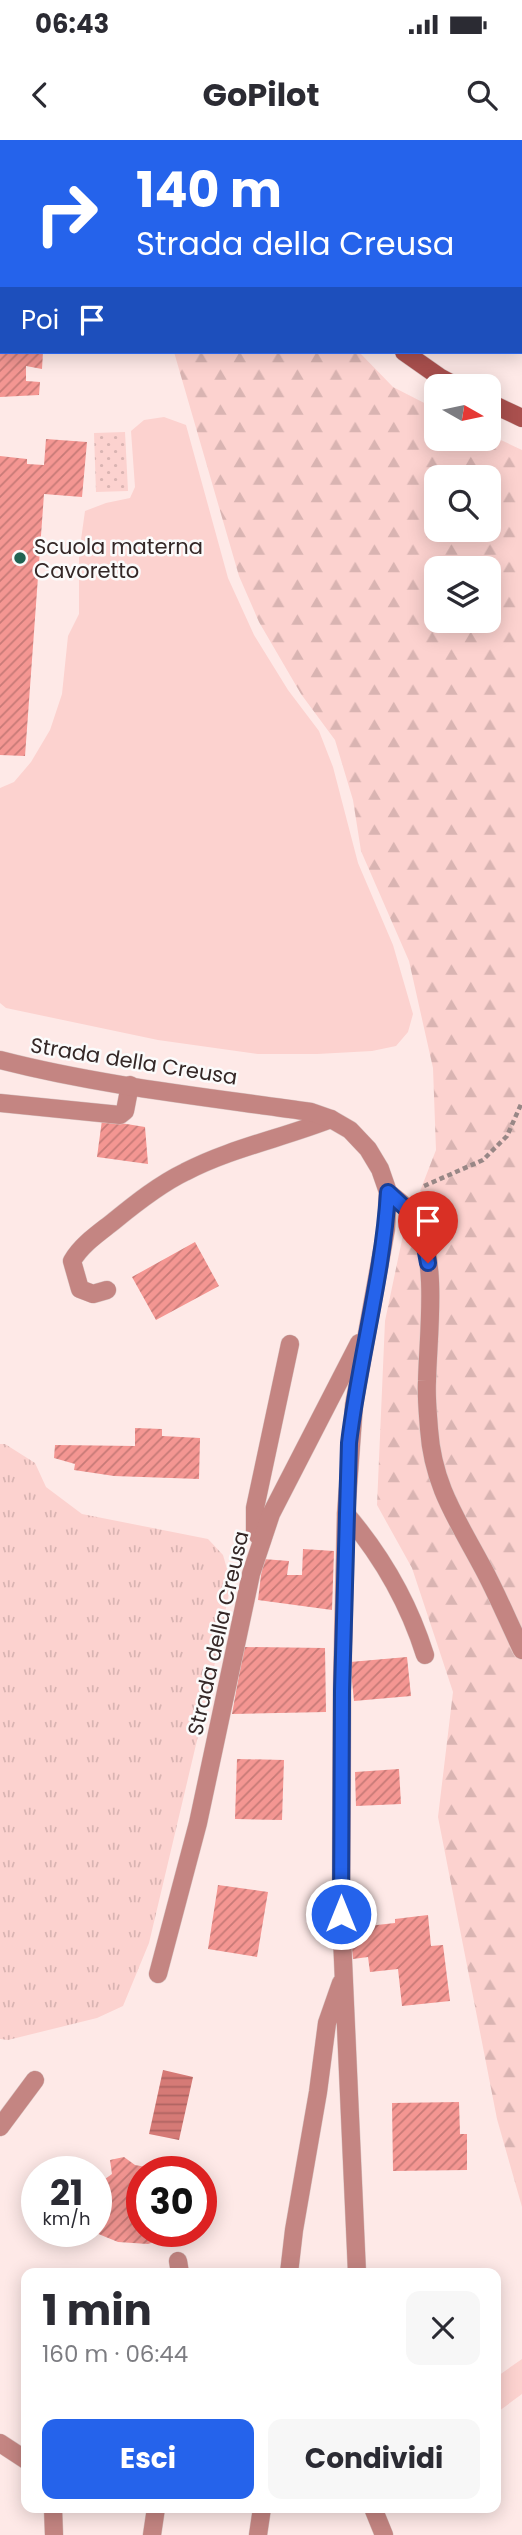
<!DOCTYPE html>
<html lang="it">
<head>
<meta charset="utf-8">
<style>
  body { margin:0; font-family:Poppins,sans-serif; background:#f7f7f7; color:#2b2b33; height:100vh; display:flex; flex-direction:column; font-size:26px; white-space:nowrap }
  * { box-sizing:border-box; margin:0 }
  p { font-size:23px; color:#7c7c81 }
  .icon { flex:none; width:38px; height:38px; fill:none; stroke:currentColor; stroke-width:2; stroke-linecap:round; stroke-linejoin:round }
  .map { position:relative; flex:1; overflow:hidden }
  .panel { position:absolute; left:21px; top:2128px; width:480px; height:245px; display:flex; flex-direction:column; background:#fff; border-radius:14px; box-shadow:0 4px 18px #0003 }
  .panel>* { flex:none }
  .banner { position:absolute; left:0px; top:0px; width:523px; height:214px; box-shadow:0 4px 18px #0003; background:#2563eb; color:#fff; overflow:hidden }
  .needle { width:46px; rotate:99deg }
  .fabs { position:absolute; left:424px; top:234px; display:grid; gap:14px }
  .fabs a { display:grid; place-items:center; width:77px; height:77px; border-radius:14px; background:#fff; box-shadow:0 4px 18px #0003; font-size:35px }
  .speed { position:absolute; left:21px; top:2016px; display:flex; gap:14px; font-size:35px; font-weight:700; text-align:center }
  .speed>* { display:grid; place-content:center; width:91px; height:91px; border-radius:50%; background:#fff; box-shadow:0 4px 18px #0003; line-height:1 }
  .speed small { font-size:18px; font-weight:400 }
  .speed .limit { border:10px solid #d22; background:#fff; color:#111 }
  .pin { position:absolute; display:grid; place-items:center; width:60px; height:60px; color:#fff; margin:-72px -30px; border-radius:50% 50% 50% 0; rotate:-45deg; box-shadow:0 0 7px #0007 }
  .pin .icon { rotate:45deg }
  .me { position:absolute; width:77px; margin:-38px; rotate:0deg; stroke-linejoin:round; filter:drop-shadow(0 0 5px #0008) }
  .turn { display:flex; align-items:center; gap:24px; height:147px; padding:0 21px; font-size:32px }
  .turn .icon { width:91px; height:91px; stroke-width:2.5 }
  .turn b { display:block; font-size:49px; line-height:60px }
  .then { display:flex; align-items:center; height:66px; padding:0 21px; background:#0003; gap:14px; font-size:26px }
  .round { display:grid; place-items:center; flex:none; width:74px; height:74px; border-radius:14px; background:#f7f7f7 }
  .headline { display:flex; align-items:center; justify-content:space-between; height:119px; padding:0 21px }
  h1 { font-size:42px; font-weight:700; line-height:52px }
  .button { display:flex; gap:14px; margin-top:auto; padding:14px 21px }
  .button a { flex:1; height:80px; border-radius:14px; background:#2563eb; color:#fff; font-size:28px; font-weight:700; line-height:80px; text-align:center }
  .button a+a { background:#f7f7f7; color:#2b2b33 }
  .status { display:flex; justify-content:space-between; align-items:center; height:49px; padding:0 35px; background:#fff; direction:ltr }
  .status svg { height:19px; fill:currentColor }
  header { display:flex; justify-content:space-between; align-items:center; height:91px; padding:0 21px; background:#fff; font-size:32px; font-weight:700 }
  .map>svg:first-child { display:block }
  .grass { fill:url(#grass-tufts) }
  .forest { fill:url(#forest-firs); fill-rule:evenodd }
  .park { fill:url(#park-dots) }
  .garden { fill:#fcd2cf }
  .water { fill:url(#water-rules) }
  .building { fill:url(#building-hatch) }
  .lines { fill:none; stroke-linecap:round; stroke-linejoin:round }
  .lane-casing { stroke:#dac6c4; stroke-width:19 }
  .street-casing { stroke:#dac6c4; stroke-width:19 }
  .secondary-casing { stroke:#dac6c4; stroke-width:19 }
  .path { stroke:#988786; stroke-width:4.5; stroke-dasharray:5 3.5; stroke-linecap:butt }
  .lane { stroke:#c48582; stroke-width:18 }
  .street { stroke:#c48582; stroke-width:18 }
  .secondary { stroke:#aa504e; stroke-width:18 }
  .route-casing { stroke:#184099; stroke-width:18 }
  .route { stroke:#2563eb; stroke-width:12 }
  .poi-dot { fill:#216251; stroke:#fbfbfb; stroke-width:2.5 }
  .labels { text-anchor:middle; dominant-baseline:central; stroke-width:5; stroke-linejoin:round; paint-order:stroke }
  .poi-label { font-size:21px; fill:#342726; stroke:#fbfbfb; text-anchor:start }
  .street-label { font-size:21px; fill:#342726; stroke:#fbfbfb }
</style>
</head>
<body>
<div class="status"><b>06:43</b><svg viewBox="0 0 49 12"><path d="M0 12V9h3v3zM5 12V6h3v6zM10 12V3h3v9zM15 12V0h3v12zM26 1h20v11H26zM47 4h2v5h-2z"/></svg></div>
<header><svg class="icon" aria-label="back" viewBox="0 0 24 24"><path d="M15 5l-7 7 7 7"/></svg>GoPilot<svg class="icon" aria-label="search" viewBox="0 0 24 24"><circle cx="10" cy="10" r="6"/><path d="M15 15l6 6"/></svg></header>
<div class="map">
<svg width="522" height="2395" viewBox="0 0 522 2395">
  <defs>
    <pattern id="grass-tufts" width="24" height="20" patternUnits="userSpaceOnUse" patternTransform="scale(1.75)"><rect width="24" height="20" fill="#fcd2cf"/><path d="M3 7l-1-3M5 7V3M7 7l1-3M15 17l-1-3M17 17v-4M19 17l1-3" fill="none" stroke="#d9b4b2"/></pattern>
    <pattern id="forest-firs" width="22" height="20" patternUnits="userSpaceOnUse" patternTransform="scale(1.75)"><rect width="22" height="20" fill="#fcd2cf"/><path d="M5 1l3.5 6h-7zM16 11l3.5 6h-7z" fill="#d9b4b2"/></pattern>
    <pattern id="park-dots" width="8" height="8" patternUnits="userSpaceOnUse" patternTransform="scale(1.75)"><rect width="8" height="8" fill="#fcd2cf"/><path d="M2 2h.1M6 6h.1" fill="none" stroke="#d9b4b2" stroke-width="1.8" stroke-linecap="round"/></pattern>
    <pattern id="water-rules" width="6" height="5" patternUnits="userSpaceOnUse" patternTransform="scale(1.75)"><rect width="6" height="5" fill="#d57a76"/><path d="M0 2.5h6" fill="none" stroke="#ae6461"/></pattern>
    <pattern id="building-hatch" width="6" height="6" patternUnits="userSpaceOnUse" patternTransform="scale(1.75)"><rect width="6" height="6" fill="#f49692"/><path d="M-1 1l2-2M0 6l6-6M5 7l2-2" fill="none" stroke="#c67a77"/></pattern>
  </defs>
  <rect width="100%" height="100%" fill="#fee9e7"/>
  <path class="grass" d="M0,1304h5l30,19 11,24 36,27 126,25 15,16 8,28 -19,94 -63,266 -26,63 -26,12 -89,22 -8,-1z"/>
  <path class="forest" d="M174,212h185l34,35 43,22v30h52v-5l34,16v1757l-25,-88 -59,-302 15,-125 -41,-124 -35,-63 8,-184 18,-86 33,-85 -3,-82 -24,-107 -48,-110 -8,-51 -18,-60 -34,-46 -42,-72 -20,-46zM436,338h52v52h-52zM436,429h52v52h-52z"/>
  <path class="park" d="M125,292l3,59 -32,1 -2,-59z"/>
  <path class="garden" d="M164,277l22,8 42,153 26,57 34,55 31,41 14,36 25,96 35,82 20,69 -5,18 -12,14 -24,5 -55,3h-59l-100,-14 -152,-32 -6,-5v-215l14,-6 17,-20 19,-32 12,-36 6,-58 11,-22v-60l6,-43 21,-8 24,-5 5,-11 -4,-56 13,-11z
    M522,2219v35l-27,20v-36z"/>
  <path class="water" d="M163,1930l30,7 -14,63 -30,-6z"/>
  <path class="building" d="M0,212h43l-1,17 -16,-3v15l14,1 -1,13 -39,2z
    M46,299l41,3 -5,55 -38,-3 -19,262 -25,-1v-299l27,3v5l17,1z
    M102,980l43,7 3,37 -51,-7z
    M195,1102l24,44 -63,34 -24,-43z
    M135,1288l27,1v7l38,2 -1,41 -85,-3 -40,-6 1,-6 -21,-6 1,-13 80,1z
    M303,1409l31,2 -2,59 -74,-10 5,-41 26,2 -2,14h15z
    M244,1507l81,1 1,64 -94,2z
    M407,1517l4,39 -57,5 -4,-39z
    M237,1619l47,1 -2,60 -47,-1z
    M399,1629l2,35 -45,2 -1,-34z
    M218,1745l50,7 -11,65 -49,-8z
    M428,1775l3,31 12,-1 7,56 -48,5 -4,-37 -28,3 -2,-15 -15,2 -3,-31 45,-5v-4z
    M459,1962l1,32h7v36l-74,1 -1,-68z
    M124,2017l11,8 11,2 1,5h-5v59h11l4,4 -3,7 -6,2 -30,-2 -22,-9v-58l9,4 7,-5 -2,-14z
    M71,2023l19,9h-23z"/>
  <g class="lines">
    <defs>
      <path id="lane" d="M418,0l1,2
        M0,963l120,12 5,-4 5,-26
        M107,1150l-14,4 -13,-5 -8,-28c10,-17 27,-28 42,-40 22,-18 46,-37 71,-49 46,-24 98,-34 146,-53
        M346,1374c35,41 63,90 79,141
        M262,1400l-7,-8v-24l35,-164
        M0,1987l35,-47
        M178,2121l2,12
        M152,2395l4,-27"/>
      <path id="street" d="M0,920c101,26 207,37 311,52l20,7 19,11 18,19 12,20 8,23 -2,37 -32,176 -8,109 -4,177 -1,224 16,358
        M388,1052c9,8 25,19 30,30 20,43 10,113 9,159 -1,16 1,33 2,48 4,57 28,90 54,139 14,26 26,55 39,82
        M158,1834l40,-151 53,-249 20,-60 88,-171
        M289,2133l5,-43 24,-138 9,-69 14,-40
        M0,2303l26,17
        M53,2368l1,27
        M373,2368l11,27
        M258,2395l4,-27"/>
      <path id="secondary" d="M345,0v2
        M404,212l37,26 17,9
        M488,262l34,16"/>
    </defs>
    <use href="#lane" class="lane-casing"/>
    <use href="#street" class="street-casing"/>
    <use href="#secondary" class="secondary-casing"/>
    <path class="path" d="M424,1046l59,-26 24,-24 15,-34"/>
    <use href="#lane" class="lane"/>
    <use href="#street" class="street"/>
    <use href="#secondary" class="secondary"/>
  </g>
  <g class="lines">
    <defs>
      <path id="route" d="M341,1774l1,-223 7,-248c10,-84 34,-167 39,-251l29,27 6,17 5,27"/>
    </defs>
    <use href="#route" class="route-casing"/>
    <use href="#route" class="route"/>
  </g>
  <circle class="poi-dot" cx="20" cy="418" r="7"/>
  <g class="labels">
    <g class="poi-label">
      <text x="34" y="406">Scuola materna<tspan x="34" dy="24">Cavoretto</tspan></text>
    </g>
    <g class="street-label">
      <text transform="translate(134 921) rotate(9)">Strada della Creusa</text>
      <text transform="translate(218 1493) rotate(-77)">Strada della Creusa</text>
    </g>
  </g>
</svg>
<div class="fabs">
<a><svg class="needle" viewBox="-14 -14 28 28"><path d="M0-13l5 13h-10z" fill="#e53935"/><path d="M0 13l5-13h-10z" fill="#7c7c81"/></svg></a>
<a><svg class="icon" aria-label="search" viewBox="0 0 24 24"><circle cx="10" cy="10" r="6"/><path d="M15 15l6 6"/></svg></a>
<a><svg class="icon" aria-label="layers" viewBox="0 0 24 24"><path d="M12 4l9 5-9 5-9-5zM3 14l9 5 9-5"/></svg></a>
</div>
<div class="speed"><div>21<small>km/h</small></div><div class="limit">30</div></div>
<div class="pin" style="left:428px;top:1123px;background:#d93025"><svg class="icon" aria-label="arrive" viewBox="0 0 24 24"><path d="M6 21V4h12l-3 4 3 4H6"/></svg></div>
<svg class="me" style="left:341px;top:1774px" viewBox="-20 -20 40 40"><circle r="17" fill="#2563eb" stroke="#fff" stroke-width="3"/><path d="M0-11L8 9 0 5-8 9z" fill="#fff"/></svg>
<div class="banner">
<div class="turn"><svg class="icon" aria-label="right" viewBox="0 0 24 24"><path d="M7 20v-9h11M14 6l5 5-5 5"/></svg><div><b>140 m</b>Strada della Creusa</div></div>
<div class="then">Poi<svg class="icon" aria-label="arrive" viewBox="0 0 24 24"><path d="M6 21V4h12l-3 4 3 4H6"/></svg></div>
</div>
<section class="panel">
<div class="headline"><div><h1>1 min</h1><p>160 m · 06:44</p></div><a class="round"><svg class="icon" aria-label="close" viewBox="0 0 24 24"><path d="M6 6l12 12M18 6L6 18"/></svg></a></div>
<div class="button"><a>Esci</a><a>Condividi</a></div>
</section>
</div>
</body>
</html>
